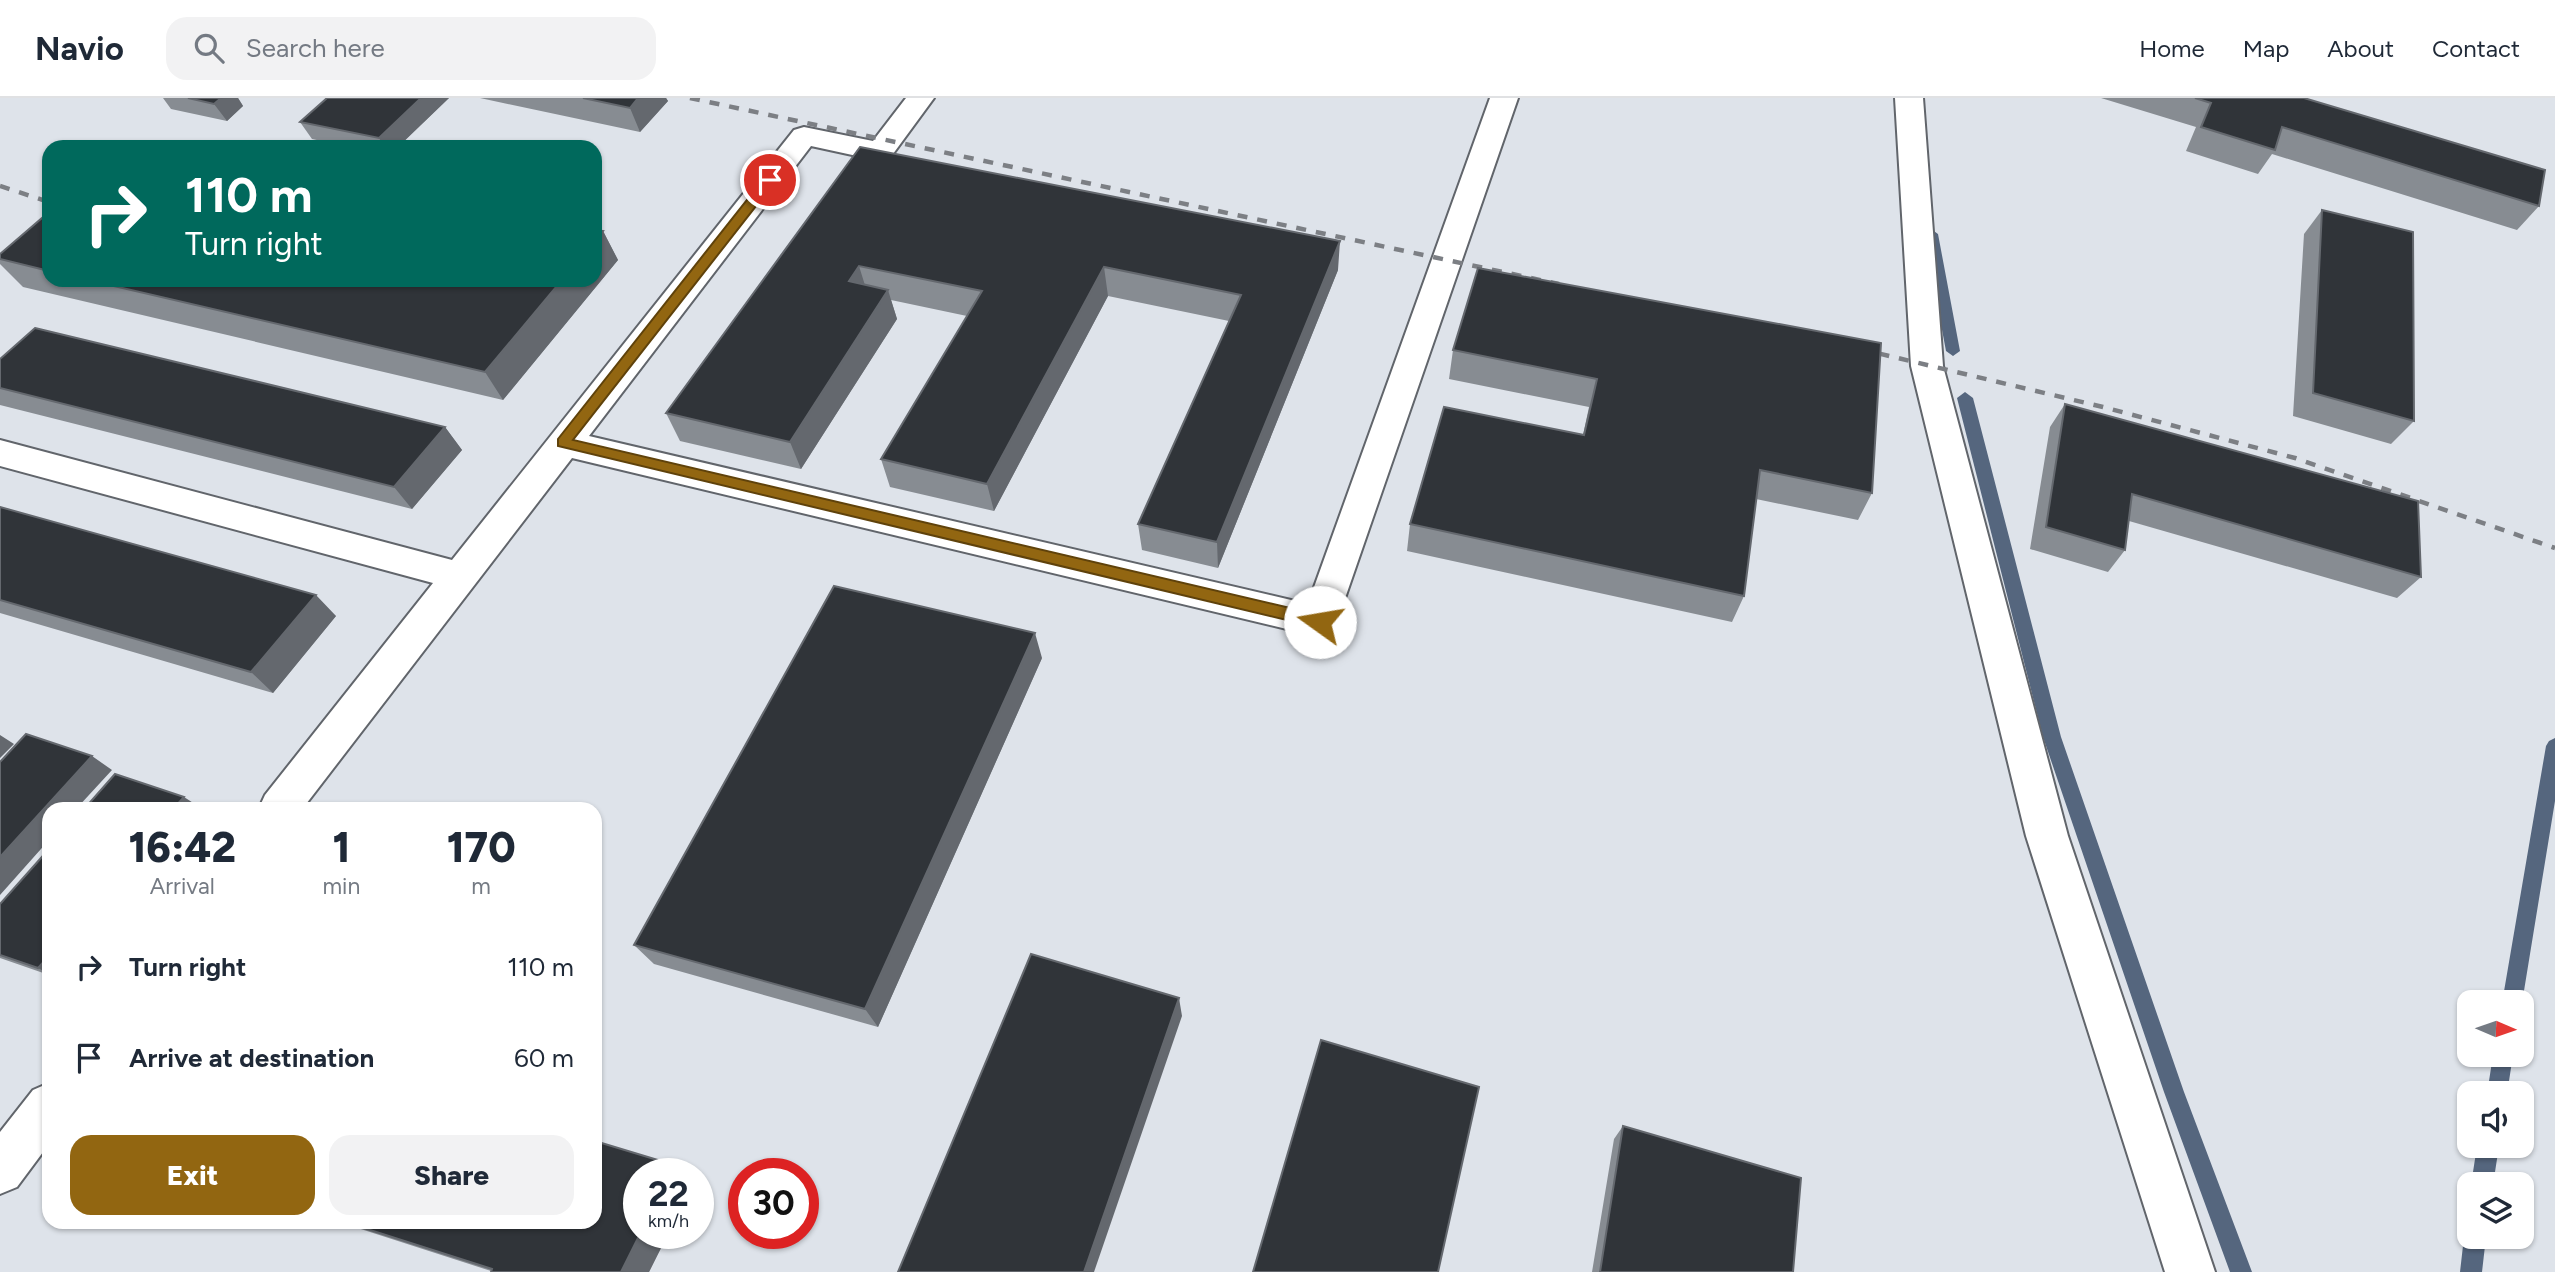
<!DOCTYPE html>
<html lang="en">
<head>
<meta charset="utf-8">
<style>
  body { margin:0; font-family:Figtree,sans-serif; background:#f2f2f3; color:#1f2937; height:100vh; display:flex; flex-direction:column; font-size:26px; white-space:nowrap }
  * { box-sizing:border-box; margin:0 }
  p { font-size:23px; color:#747a83 }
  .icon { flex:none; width:38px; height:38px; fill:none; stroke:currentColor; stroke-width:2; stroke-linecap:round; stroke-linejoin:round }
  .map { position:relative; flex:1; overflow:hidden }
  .side { position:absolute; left:42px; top:704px; width:560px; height:427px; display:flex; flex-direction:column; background:#fff; border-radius:21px; box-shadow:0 2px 5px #0004 }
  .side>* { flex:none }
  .guide { position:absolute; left:42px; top:42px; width:560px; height:147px; border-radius:21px; box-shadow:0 2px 5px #0004; background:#00695c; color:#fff; overflow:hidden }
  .needle { width:46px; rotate:92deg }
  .tools { position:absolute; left:2457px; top:892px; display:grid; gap:14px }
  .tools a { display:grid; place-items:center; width:77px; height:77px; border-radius:14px; background:#fff; box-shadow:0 2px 5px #0004; font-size:35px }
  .speed { position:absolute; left:623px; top:1060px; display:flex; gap:14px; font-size:35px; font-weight:700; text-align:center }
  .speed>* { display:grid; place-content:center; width:91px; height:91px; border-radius:50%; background:#fff; box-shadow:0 2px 5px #0004; line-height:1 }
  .speed small { font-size:18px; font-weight:400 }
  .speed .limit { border:10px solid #d22; background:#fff; color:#111 }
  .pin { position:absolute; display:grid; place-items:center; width:60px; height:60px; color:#fff; margin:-30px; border:4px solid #fff; border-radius:50%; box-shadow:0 2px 7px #0007 }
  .me { position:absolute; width:77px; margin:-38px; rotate:283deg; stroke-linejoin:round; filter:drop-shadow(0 0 5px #0008) }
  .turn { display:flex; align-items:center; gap:24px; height:147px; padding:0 28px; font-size:32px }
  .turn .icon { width:91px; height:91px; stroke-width:2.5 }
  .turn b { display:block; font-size:49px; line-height:60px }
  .eta { display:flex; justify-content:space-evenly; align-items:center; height:119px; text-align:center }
  .eta b { font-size:42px; font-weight:800; line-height:49px }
  .cta { display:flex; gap:14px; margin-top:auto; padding:14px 28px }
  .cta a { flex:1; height:80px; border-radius:21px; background:#926611; color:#fff; font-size:28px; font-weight:800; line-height:80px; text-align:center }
  .cta a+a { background:#f2f2f3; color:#1f2937 }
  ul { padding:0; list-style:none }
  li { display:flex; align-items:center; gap:21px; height:91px; padding:0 28px }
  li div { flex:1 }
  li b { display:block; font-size:26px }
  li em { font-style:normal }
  header { display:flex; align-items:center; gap:42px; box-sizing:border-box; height:98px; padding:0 35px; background:#fff; border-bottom:2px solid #e0e1e3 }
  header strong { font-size:33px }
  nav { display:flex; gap:38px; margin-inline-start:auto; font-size:24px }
  .search { width:490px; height:63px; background:#f2f2f3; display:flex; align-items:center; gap:18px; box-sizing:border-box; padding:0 24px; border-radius:21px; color:#747a83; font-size:26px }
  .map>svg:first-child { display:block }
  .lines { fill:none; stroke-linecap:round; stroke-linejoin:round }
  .stream { fill:#55667e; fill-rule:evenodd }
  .minor-casing { stroke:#61656b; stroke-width:4 }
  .minor { fill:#fff; fill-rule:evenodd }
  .rail { stroke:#7c7f84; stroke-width:4.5; stroke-dasharray:10 10; stroke-linecap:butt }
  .wall { fill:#878c92 }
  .shaded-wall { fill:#64686e }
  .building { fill:#303439; stroke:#64686e; stroke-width:2 }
  .route { fill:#926611; stroke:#5f420b; stroke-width:2 }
</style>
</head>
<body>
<header>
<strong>Navio</strong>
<div class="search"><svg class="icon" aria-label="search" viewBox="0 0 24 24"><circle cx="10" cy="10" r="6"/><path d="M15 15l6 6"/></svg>Search here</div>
<nav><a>Home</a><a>Map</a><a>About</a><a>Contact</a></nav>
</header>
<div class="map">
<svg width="2555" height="1174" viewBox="0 0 2555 1174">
  <rect width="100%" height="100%" fill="#dee3ea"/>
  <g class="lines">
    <path class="stream" d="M1931,131l7,5 22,117 -7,5 -7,-5 -22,-117z
      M1965,294l8,6 88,339 123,355 68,180h-22l-66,-180 -121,-355 -86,-339z
      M2555,640v63l-33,202h-20l44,-257 3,-5z
      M2493,957h20l-6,39h-20z
      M2477,1048h22l-6,39h-22z
      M2469,1130v9h17l-4,35h-22l4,-35z"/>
    <defs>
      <path id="minor" d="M906,0h28l-44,60 -10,3 -69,-15 -222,290 719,168 182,-506h28l-185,535 -13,4 -748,-179 -269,350h-44l6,-13 168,-212 -433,-117v-26l452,120 342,-430 10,-3 69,14z
        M1895,0h28l20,268 125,470 147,436h-50l-139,-436 -115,-470z
        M49,985v61l-32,43 -17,7v-62l33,-42z"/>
    </defs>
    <use href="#minor" class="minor-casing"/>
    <use href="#minor" class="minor"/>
    <path class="rail" d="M690,0l869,186
      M0,88l49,16
      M1860,251l243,58 192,51 260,90"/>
  </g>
  <path class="wall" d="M163,0h75l5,8 -16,15 -56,-12z
    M327,0h122l-51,49h-48l-38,-8 -12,-17z
    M480,0h186l2,3 -28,31z
    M2101,0h203l235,108 -22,24 -245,-76 -14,20 -72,-23 10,-24z
    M860,49l478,123 -120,298 -76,-18 -4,-26 91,-203 -121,-25 -114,215 -104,-24 -9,-28 86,-143 -76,-16 6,19 -96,150 -121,-28 -14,-28z
    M2322,112l92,211 -23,23 -98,-28 11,-182z
    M49,114v68h546l8,-49 15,29 -115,140 -480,-113 -23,-23v-10z
    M1478,170l394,225 -14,27 -102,-21 -12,97 -12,26 -325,-71 3,-27 173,-89 6,-28 -140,-28 4,-29z
    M0,261l445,68 17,23 -50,59 -412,-104z
    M2065,306l356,173 -24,21 -268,-77 -4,29 -17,22 -78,-23 20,-122z
    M0,409l336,109 -63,77 -273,-80z
    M1042,560l-164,369 -224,-63 -20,-19z
    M49,751v126l-49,-17v-54z
    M1623,1028l170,146h-201l22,-133z
    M339,1124h256l73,12 -19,38h-158v-1z"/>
  <path class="shaded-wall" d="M221,0h17l5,8 -16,15 -13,-17z
    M421,0h28l-51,49h-14l-5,-9z
    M638,0h28l2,3 -28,31 -10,-24z
    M603,133l15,29 -115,140 -18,-28 77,-92h33v-39z
    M1340,143l-2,29 -120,298 -1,-26z
    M859,168l9,29 -19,-14z
    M1104,169l4,29 -114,215 -7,-27z
    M888,192l9,29 -96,150 -11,-27z
    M445,329l17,23 -50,59 -18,-22z
    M316,497l20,21 -63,77 -22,-21z
    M1035,535l7,25 -164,369 -13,-18z
    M0,637l14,9 -14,14z
    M92,658l20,14 -35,38h-28v32l-49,55v-38z
    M184,699l17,11h-27z
    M49,858v18l-11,-6z
    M1179,900l3,18 -88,256h-10z
    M674,1067l13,9h-17z
    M640,1136h28l-19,38h-28z"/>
  <path class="building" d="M188,0h33l-7,6z
    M327,0h94l-42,40 -79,-16z
    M583,0h55l-8,10z
    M2195,0h109l241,72 -6,36 -257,-79 -7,23 -74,-23 10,-24z
    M860,49l480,94 -123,301 -79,-18 103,-229 -137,-28 -117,217 -106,-25 101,-168 -123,-25 -10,15 39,9 -98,152 -124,-29z
    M2322,112l91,22 1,189 -101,-28z
    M49,114v59l-49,-12v-5z
    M595,132l8,1 -8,10z
    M1478,170l403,75 -9,150 -112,-23 -16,126 -334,-72 34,-117 140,28 13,-56 -144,-29z
    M88,182h474l-77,92z
    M35,230l410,99 -51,60 -394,-99v-29z
    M2065,306l353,97 3,76 -289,-83 -7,56 -79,-23z
    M0,409l316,88 -65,77 -251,-72z
    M834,488l201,47 -170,376 -231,-64z
    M26,636l66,22 -92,101v-95z
    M115,676l69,23 -10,11h-89z
    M49,751v107l-11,12 -38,-13v-51z
    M1031,856l148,44 -95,274h-186z
    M1321,942l158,47 -41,185h-185z
    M1623,1028l178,52 -8,94h-193z
    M595,1043l79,24 -4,9h-31v60h1l-19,38h-130l1,-3 -147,-47h250z"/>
  <path class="route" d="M770,78l6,4 -2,3 -201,257 747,175 5,2 3,5 -3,4 -5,2 -762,-182v-7l207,-262z"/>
</svg>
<div class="tools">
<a><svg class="needle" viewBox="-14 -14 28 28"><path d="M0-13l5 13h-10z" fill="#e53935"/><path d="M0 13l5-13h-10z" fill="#747a83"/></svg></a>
<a><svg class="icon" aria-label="sound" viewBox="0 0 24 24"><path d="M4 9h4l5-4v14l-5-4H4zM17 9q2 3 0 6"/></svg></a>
<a><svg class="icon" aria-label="layers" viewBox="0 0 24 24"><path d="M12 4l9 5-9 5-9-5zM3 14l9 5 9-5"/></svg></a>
</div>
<div class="speed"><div>22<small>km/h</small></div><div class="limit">30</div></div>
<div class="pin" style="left:770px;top:82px;background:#d93025"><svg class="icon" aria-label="arrive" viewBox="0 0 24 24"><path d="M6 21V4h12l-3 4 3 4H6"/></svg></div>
<svg class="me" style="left:1320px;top:524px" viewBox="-20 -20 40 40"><circle r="19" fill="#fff"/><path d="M0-13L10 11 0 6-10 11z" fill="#926611"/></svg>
<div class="guide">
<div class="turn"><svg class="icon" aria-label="right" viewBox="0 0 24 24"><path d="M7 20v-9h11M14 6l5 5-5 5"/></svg><div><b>110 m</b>Turn right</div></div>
</div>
<section class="side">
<div class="eta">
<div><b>16:42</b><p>Arrival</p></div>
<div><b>1</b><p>min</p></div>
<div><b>170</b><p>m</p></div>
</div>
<ul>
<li><svg class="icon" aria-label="right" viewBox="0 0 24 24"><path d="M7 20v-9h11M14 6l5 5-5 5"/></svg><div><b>Turn right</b></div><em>110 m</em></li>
<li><svg class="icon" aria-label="arrive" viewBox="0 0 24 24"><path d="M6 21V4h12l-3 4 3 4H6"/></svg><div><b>Arrive at destination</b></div><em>60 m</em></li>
</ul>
<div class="cta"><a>Exit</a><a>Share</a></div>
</section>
</div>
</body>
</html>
